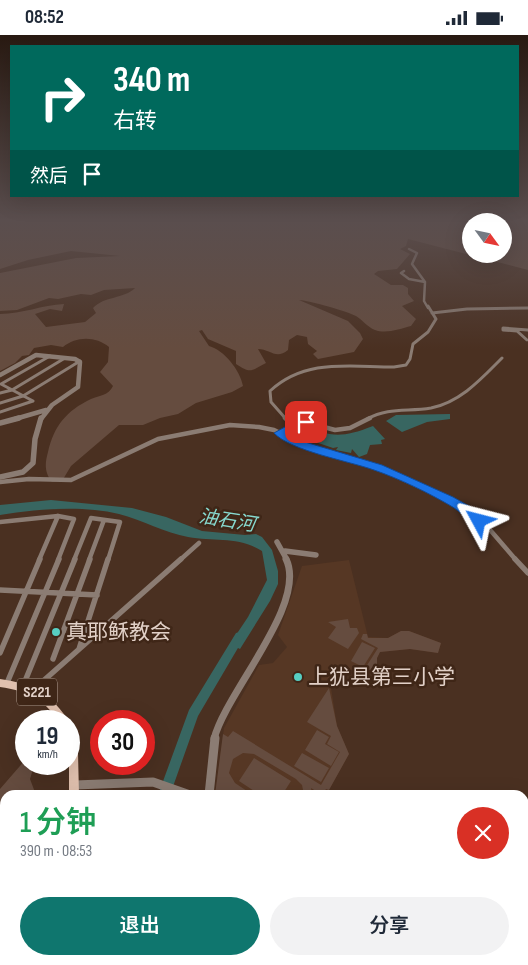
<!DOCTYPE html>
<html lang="zh">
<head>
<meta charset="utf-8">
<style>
  body { margin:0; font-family:"Sofia Sans Condensed","Noto Sans SC",sans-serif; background:#f2f2f3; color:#1f2937; height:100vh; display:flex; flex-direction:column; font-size:19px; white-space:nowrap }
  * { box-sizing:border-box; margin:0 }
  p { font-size:16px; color:#747a83 }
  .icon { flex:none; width:28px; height:28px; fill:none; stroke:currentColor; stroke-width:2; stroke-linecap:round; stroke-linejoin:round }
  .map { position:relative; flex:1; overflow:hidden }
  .details { position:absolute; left:0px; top:755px; width:529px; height:175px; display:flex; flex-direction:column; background:#fff; border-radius:15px 15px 0 0; box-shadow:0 5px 20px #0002 }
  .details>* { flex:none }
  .top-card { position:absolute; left:10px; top:10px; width:509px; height:152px; border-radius:0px; box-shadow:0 5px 20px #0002; background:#00695c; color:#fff; overflow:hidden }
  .needle { width:32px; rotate:123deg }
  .fabs { position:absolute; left:462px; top:178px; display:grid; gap:10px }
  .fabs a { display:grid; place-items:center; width:50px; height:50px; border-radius:50%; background:#fff; box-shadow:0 5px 20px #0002; font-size:25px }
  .speed { position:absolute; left:15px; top:675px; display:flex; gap:10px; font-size:25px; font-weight:700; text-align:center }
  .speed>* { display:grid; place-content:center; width:65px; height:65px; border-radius:50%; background:#fff; box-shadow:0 5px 20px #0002; line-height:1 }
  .speed small { font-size:12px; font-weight:400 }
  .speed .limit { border:8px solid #d22; background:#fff; color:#111 }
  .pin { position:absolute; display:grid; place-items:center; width:42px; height:42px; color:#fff; margin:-21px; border-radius:10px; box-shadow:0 2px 8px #0006 }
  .me { position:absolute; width:55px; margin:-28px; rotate:308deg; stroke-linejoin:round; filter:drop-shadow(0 0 4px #0008) }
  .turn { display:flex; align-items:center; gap:18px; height:105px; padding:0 20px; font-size:22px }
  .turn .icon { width:65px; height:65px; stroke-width:2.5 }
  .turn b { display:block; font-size:35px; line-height:42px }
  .then { display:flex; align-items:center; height:48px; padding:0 20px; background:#0003; gap:10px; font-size:19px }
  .round { display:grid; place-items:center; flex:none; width:52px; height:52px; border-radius:26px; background:#f2f2f3 }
  .summary { display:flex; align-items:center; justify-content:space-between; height:85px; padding:0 20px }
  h1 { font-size:30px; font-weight:600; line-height:38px; color:#1e9e55 }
  .button { display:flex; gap:10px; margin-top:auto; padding:10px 20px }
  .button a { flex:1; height:58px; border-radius:30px; background:#0f766e; color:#fff; font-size:20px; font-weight:600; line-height:58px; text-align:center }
  .button a+a { background:#f2f2f3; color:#1f2937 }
  .status { display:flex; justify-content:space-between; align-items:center; height:35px; padding:0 25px; background:#fff; direction:ltr }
  .status svg { height:14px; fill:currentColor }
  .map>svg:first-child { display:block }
  .built { fill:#563724 }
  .green { fill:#654c3f; fill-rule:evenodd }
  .water { fill:#386661 }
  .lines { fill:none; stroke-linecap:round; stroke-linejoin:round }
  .river { fill:#386661; fill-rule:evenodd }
  .minor-far4 { stroke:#8b7c73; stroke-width:2.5 }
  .minor-far3 { stroke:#8b7c73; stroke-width:3 }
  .minor-far2 { stroke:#8b7c73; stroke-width:4.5 }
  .minor-far1 { stroke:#8b7c73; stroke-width:5.5 }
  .minor { stroke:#8b7c73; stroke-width:7 }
  .tertiary-far3 { stroke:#8b7c73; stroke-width:4.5 }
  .tertiary-far2 { stroke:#8b7c73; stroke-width:5.5 }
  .tertiary-far1 { stroke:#8b7c73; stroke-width:7 }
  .tertiary { stroke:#8b7c73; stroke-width:9 }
  .primary { fill:#e0c0ae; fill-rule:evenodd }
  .route { fill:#1a73e8; stroke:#114b97 }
  .poi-dot { fill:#57cec2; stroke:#3f2617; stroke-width:2 }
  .labels { text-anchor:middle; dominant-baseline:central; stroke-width:5; stroke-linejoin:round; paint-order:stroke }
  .shield { fill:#3f2617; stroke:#b19e93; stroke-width:1 }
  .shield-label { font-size:16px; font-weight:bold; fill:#e2d1c8 }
  .water-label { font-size:19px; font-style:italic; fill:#87d9cf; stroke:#3f2617 }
  .near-poi-label { font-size:21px; fill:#e2d1c8; stroke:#3f2617; text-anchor:start }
</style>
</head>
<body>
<div class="status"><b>08:52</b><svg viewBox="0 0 49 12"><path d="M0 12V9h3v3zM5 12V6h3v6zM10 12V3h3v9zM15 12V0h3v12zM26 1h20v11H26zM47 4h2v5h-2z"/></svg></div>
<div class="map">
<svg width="528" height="930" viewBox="0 0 528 930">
  <rect width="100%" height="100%" fill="#4a3021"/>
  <path class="built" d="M349,525l19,77 20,1 13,-7h8l32,12 -3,10 -28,-4 -30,3 -3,6v12l-25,-1 -21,19 6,38 12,28 -23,41h-111l9,-67 35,-63 14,-2 14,-16 -9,-12 24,-69z"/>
  <path class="green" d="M0,184h528v51l-120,-31 -2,7 -6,3 10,5 -13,15 -19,2 -4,3 17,11h12l5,3v6l6,7 -12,5 14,13 -5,7c-11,3 -25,8 -36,4 -8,-3 -12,-10 -19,-14 -7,-4 -48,-16 -57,-16l49,21 12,12 3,6 -9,13 -36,7 -5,-5 4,-3 -9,-7 -1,-7 -10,-2 -8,5 -1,10c-12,10 -18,-1 -30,-1l8,14c-15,8 -15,11 -30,1v-13l-28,-12 -6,-9 -3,1 10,15c15,4 31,24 34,40l-11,6 -36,11 -18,11 -18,4 -17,7h-24l-48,41 -9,15 -10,1c-8,-10 -7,-19 -4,-30 6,-26 18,-41 43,-53 9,-4 17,-3 22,-13l-13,-14 8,-10 1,-15c-13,-11 -33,-11 -46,0l-12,-2 -17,3 -5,7 -7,1 -7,7 -15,8v-57c22,0 42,-9 64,-10l-2,7 -12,-2 -15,5 11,13 39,-5 11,-9 -3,-5c11,-12 31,-9 42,-20l-31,2 -13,5 -10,-1 -23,5 -9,-1 -32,12 -17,1v-38l76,-15 44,-2 -49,-5 -43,9 -28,9zM471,186h33v33h-33z
    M348,584l2,9h7l2,5 -11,16 -20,-11 8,-11 -8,-5z
    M401,596h8l32,12 -3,10 -28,-4 -30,3 -3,6v12h-13l14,-22 -17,-9 2,-5h4l1,4h20z
    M362,607l13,6 -12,19 -12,-6z
    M329,653l8,38 12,28 -20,36 -3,-1 -4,6 -11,-7 1,7h-8l-2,-10 -6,-6 -42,-25 -11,-1 -10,6 -4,14 6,10 18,12h-38l8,-61 5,3 5,-6 88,54 19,-33 -13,-8 4,-8 -24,-14z
    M317,695l12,7 -4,7 14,8 -8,14 -26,-16z
    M302,718l27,15 -8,14 -27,-16z
    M254,723l37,23 -9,14h-22l-21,-14z
    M26,724v5h28l-13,5h-8l-3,10 6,16h-31v76l-3,2h-2v-84z"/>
  <path class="water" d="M450,379v5l-23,3 -25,10 -16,-11 10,-6z
    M299,391c33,10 41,13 74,0l12,13 -4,1 1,4 -12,1 -3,9 -8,3 -7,-8 -1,4 -15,-3 2,-3 -5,1 -38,-13z
    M51,465l81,8 34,9 36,14 43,4 11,-1 6,3 10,13 6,21v13l-8,17 -30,48 -10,-5 18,-27 19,-37 -5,-29c-24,-15 -47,-9 -74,-14 -23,-4 -46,-17 -69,-23 -37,-9 -82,-5 -119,1v-10z"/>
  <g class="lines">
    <path class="river" d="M240,597l4,1 1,3 -47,80 -28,79h-12l31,-85 47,-77z
      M88,925h16l-2,5h-16z"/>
    <path class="minor-far4" d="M409,214l8,4 -5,11 13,18
      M404,236l-3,2 8,6 16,3 -1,19 4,7"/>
    <path class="minor-far3" d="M432,278l35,-4 61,-1
      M527,305l-10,-9 -14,-1v-2l25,2
      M0,358l12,-3 53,-32
      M33,366l-32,-17 49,-28
      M0,368l23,-7 57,-35
      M0,377l33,-11
      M286,384l-15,-17 -1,-11c36,-33 79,-24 124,-24l12,-2 4,-6 3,-15 15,-12 8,-13 -8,-13
      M367,384c22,-12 40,-7 64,-11 30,-6 51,-30 71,-50"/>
    <path class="minor-far2" d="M285,383l8,8
      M279,398l26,-11 30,8 15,-2 20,-10
      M0,447l29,-3 42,1 87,-41 72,-14 29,2 15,3 28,14 77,24 70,32 18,10 24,21 25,29
      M0,487l58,-6 16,3 -16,41
      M39,525l19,-44
      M74,525l17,-42 29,4 -12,38
      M89,525l15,-40
      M180,525l19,-17"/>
    <path class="minor-far1" d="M515,524l13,14
      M0,555l97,5
      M79,614l29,-90
      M0,618l40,-94
      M53,624l37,-100
      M7,648l52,-124
      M23,651l52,-127
      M33,655l148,-131"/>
    <path class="minor" d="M120,925l3,5
      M307,930l3,-5"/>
    <path class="tertiary-far3" d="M0,340l36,-20 39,4 5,3 -2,25 -26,18 -11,14
      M15,384l31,-9"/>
    <path class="tertiary-far2" d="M0,388l19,-5
      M0,442l23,-5 10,-9 2,-24 6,-21
      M277,507l10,18
      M285,516l31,4"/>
    <path class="tertiary-far1" d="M214,704c12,-47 94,-135 72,-180"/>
    <path class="tertiary" d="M75,750l78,-3 37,13
      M209,760l6,-57
      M0,882h5
      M349,925l6,5"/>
    <path class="primary" d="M0,644c33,5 47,12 67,39l2,3h-10c-17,-23 -31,-30 -59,-34z
      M69,693l3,1 2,3 4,21 1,42h-10z
      M51,925h12v5h-12z"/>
  </g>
  <linearGradient id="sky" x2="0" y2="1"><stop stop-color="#291a12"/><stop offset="0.59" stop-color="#5a4e4e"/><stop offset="1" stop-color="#5a4e4e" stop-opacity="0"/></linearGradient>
  <rect width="528" height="314" fill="url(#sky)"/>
  <path class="route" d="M306,384l4,3 -1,2 -22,9 18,9 77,23 71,32 18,10 14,14 -6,4c-10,-3 -19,-14 -28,-19 -24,-14 -51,-27 -77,-36 -25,-9 -83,-19 -100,-37l20,-11z"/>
  <g class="poi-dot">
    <circle cx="56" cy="597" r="5"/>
    <circle cx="298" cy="642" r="5"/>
  </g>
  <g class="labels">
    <rect class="shield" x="17" y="643.5" width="40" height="27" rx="4"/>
    <g class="shield-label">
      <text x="37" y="657">S221</text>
    </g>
    <g class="water-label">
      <text transform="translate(227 486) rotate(9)">油石河</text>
    </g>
    <g class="near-poi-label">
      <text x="66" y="597">真耶稣教会</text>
      <text x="308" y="642">上犹县第三小学</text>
    </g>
  </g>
</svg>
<div class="fabs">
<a><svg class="needle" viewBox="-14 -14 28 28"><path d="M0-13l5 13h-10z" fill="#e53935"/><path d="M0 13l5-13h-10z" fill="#747a83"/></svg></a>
</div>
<div class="speed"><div>19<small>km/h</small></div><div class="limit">30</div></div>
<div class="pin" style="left:306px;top:387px;background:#d93025"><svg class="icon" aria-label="arrive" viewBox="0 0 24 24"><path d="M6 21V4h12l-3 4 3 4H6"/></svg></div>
<svg class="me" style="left:479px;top:486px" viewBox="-20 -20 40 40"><path d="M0-17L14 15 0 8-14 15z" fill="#1a73e8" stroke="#fff" stroke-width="4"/></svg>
<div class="top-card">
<div class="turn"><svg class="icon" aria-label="right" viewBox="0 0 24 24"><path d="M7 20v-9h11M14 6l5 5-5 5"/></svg><div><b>340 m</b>右转</div></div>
<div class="then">然后<svg class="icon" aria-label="arrive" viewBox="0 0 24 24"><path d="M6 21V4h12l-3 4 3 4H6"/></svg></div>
</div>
<section class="details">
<div class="summary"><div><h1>1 分钟</h1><p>390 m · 08:53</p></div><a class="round" style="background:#d93025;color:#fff"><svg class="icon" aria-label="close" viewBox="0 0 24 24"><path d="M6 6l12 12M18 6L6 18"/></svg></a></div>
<div class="button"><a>退出</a><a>分享</a></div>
</section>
</div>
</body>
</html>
